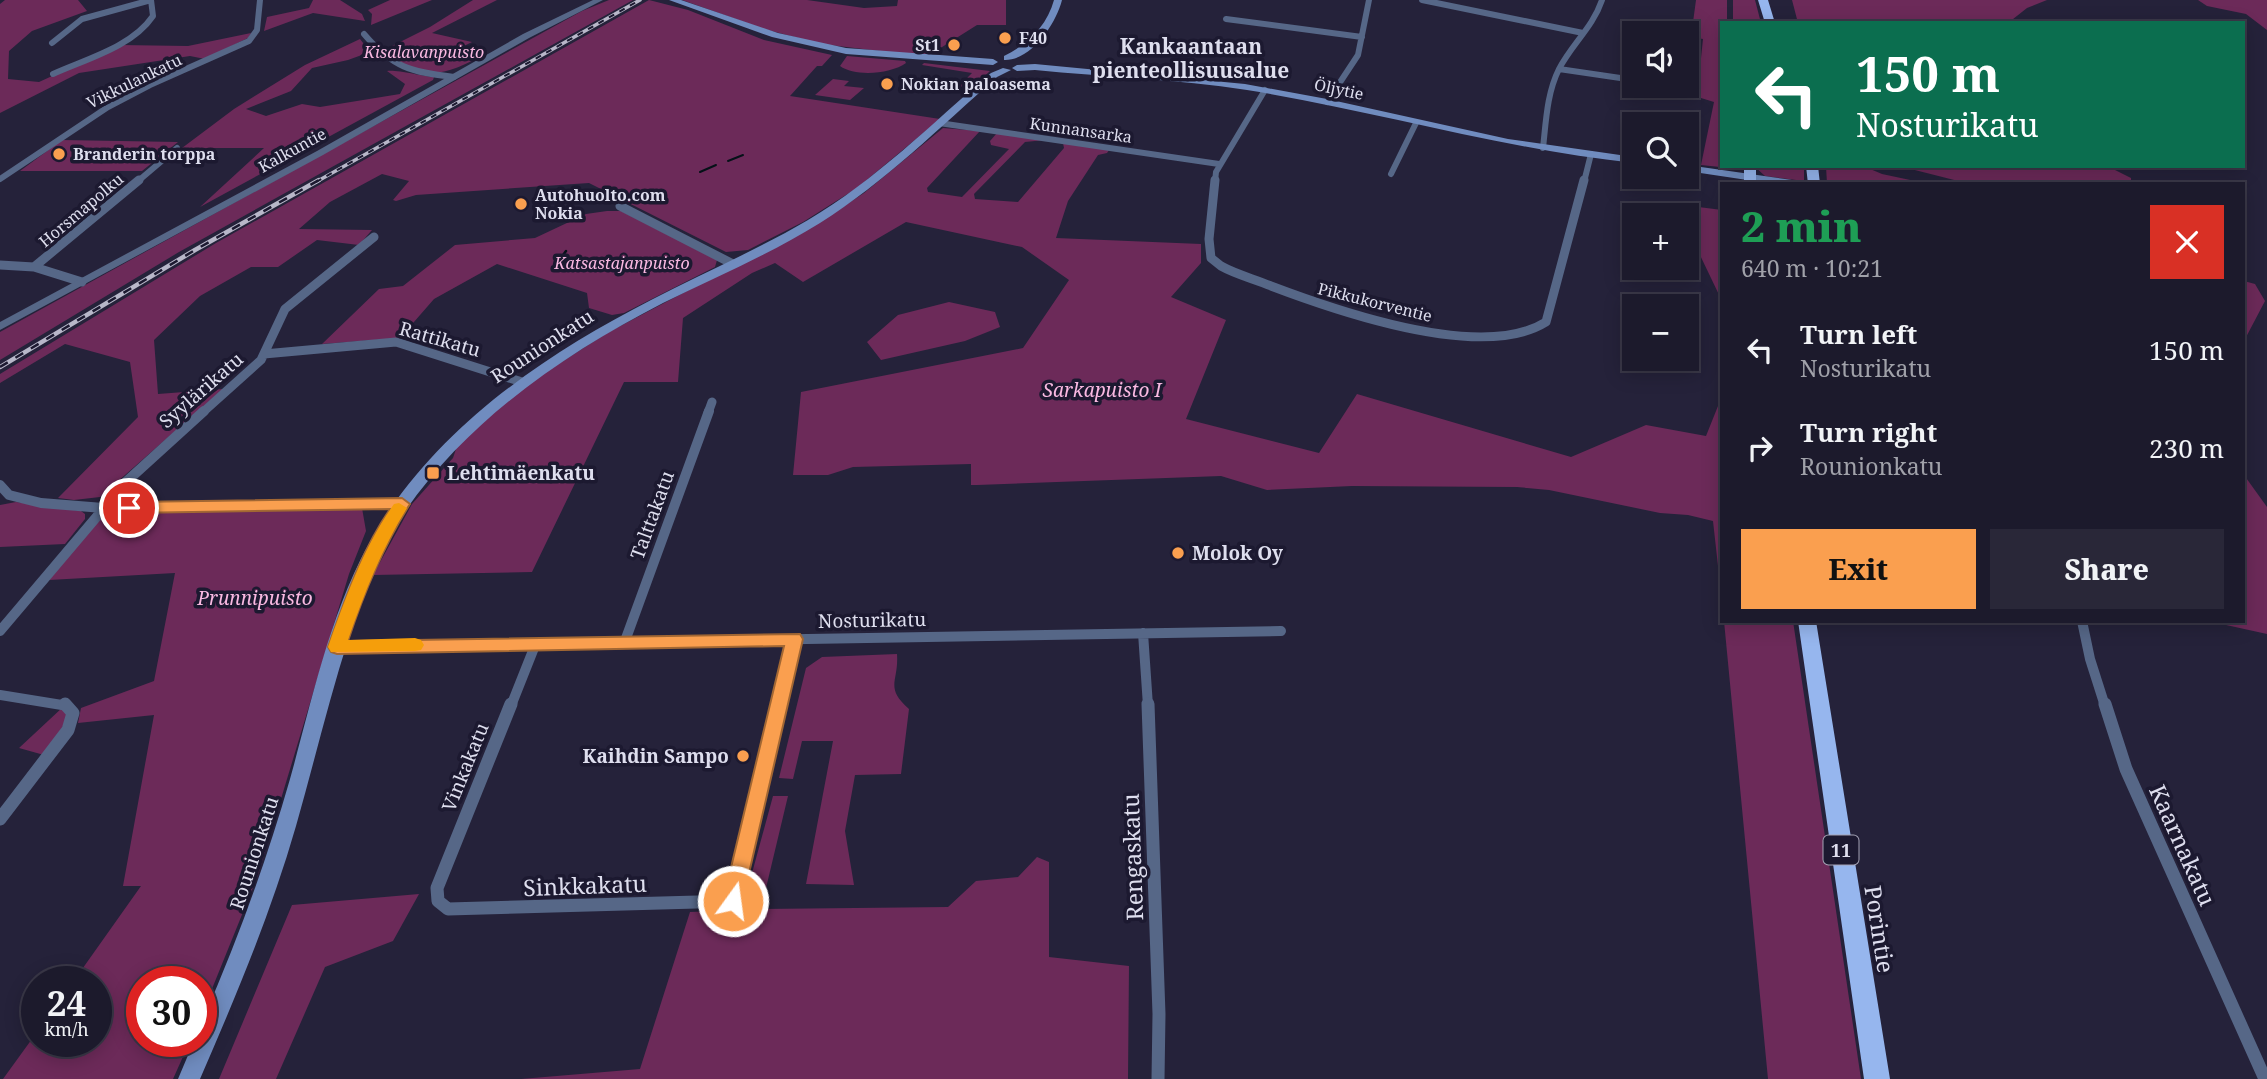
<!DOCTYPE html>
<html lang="en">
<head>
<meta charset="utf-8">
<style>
  body { margin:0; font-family:"Noto Serif",serif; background:#292738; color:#f1f3f6; height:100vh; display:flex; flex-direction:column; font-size:26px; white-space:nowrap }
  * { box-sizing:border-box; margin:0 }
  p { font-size:23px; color:#a0a1a9 }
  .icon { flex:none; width:38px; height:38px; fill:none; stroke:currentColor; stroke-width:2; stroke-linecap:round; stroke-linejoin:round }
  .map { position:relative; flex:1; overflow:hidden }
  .drawer { position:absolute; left:1720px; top:182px; width:525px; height:441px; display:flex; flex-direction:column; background:#1c1a2c; border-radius:0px; box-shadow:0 4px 18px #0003,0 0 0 2px #3a3848 }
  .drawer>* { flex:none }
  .guide { position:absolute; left:1720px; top:21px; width:525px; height:147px; border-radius:0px; box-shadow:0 4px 18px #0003,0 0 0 2px #3a3848; background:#0b6e4f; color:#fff; overflow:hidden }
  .buttons { position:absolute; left:1622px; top:21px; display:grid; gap:14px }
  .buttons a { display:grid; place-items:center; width:77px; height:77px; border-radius:0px; background:#1c1a2c; box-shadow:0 4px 18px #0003,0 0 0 2px #3a3848; font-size:35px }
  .speed { position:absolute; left:21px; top:966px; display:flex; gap:14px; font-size:35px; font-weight:700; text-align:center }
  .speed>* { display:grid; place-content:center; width:91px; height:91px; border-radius:50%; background:#1c1a2c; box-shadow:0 4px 18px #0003,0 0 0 2px #3a3848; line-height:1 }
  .speed small { font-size:18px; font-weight:400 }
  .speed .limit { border:10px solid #d22; background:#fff; color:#111 }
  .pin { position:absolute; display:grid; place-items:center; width:60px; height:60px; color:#fff; margin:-30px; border:4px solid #fff; border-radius:50%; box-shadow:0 2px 7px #0007 }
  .me { position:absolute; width:77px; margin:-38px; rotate:14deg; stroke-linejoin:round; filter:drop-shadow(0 0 5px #0008) }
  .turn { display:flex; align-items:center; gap:24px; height:147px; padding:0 21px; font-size:32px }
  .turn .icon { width:91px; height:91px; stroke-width:2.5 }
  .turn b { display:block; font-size:49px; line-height:60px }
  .round { display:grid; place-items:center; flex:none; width:74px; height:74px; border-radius:0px; background:#292738 }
  .overview { display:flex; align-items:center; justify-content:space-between; height:119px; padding:0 21px }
  h1 { font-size:42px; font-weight:800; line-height:52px; color:#1e9e55 }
  .cta { display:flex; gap:14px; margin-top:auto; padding:14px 21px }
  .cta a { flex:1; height:80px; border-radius:0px; background:#fa9f4f; color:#111; font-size:28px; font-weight:800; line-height:80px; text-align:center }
  .cta a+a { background:#292738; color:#f1f3f6 }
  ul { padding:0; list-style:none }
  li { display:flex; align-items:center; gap:21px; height:98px; padding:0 21px }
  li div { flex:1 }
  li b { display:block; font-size:26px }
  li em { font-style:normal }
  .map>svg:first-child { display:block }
  .green { fill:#6c2a59 }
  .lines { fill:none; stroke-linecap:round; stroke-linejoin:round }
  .stream-far1 { stroke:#051118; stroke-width:2 }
  .stream { stroke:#051118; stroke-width:2.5 }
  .minor-far3 { stroke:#566787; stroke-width:6 }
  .minor-far2 { stroke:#566787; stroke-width:9 }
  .minor-far1 { stroke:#566787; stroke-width:10 }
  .minor { stroke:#566787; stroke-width:13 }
  .tertiary { fill:#566787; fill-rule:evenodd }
  .secondary { fill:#708cbf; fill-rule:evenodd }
  .trunk { fill:#96b6ee; fill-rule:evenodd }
  .rail-far1-casing { stroke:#b8b7c9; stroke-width:3.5 }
  .rail-casing { stroke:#b8b7c9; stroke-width:4.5 }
  .rail-far1 { stroke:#1c1930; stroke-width:2; stroke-dasharray:6; stroke-linecap:butt }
  .rail { stroke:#1c1930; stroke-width:2.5; stroke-dasharray:9; stroke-linecap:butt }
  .route { fill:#fa9f4f; stroke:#a26733; stroke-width:2 }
  .slow { fill:#f59e0b }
  .poi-dot { fill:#fa9f4f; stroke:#1c1930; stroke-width:2.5 }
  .labels { text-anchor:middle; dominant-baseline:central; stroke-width:7; stroke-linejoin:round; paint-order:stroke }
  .far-poi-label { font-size:16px; font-weight:bold; fill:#dedeee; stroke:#1c1930; text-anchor:start }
  .far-park-label { font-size:16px; font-style:italic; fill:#fab9e2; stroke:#1c1930 }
  .far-street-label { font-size:16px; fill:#dedeee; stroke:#1c1930 }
  .shield { fill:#1c1930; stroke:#a4a3b5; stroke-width:2 }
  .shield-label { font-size:18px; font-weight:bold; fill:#dedeee }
  .street-label { font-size:19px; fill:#dedeee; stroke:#1c1930 }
  .park-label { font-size:19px; font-style:italic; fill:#fab9e2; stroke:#1c1930 }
  .poi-label { font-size:19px; font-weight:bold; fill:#dedeee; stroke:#1c1930; text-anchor:start }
  .far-district-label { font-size:21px; font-weight:bold; fill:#dedeee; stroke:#1c1930 }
  .near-street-label { font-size:23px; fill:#dedeee; stroke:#1c1930 }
</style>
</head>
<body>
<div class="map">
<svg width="2267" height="1079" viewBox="0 0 2267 1079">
  <rect width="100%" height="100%" fill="#25223a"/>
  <path class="green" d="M5,0h73l9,11 -55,20 -23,20 -1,28 31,3 81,-37 68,1 63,-13 -3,5 -43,21 -15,-3 -111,17 -79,40v-109z
    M313,0h27l22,14 3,7 -52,-8 -49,18 3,-14 42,-9z
    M390,0h42l-61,25 1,-11 -4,-4z
    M473,0h24l-65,33 40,9 -8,4 -5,12 12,2 15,-6c-49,25 -58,26 -104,-3l48,-24z
    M609,0h24l-454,252 -179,108v-28l582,-321z
    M649,0l39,10 76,30 68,15 -10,11h-5l-27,30 150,23 -83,69 -54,34 -55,28 -22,2 -137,-69 -173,12 -20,6 -3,-1 16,-19 -27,-7 -52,28 -31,27 73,1 -13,15 -42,-5 -39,27h-27l-51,29 -46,44 4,54 65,-5 -123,108 -26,3 -16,-2 80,-81 -8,-55 -65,-18 -65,39v-9l216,-131z
    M682,0h125l57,8 33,-2 1,-6h108v25h-29l-46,29 -9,2 -101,-12 -57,-15z
    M1696,0h31v23h-5l1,143 -3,1 -19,-2 13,-63 -39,-12 1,-4h11v-26l14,-2 2,-19 -12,-2z
    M1733,0h22l6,23h-28z
    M1792,0h255l-20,8 -19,15h-210z
    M2198,0h69v30l-21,-16 -39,-8z
    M360,39l10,13 -22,8 -36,8 -21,23 -45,18 20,7 36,-12 18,3 80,-13 5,-10 -18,-13c7,-2 36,5 47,6l-1,3 -233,127 64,-59h-82l52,-39 71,-44z
    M847,56l58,5 1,2c-15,11 -51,14 -66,3z
    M924,63l66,8 -19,18 -12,-3 13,-13 -50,-8z
    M833,79l16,2 -5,5 20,2 -14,12 -35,-5z
    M943,128l37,3 -53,57 1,4 34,5 47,-48 -18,-4 -1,-4 7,-8 48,7 -20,2 -51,52 1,5 43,3 46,-54 -1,-5 46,7 -2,3 -9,2 -30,46 -12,37 145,6v19l-30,34 55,23 -40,99 133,34 38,-59 214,63 75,-32 60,11 16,-40v206l-9,-81 -25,-6 -28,-2 -111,-23 -32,-3 -165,-1 -85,4 -46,-14 -244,9h-6v-21l-118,3 -25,8h-35l8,-83 222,-44 46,-68 -47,-33 -116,-25 -103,60 -28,-19 -23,10 -69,45 -5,64h-54l-92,190 -159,3 39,-71 41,-46 4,-12 67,-60 83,-53 219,-115 38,-25z
    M62,140l116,2 -36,29h-122z
    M1754,166h50v15l-39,-5z
    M1826,166h37l19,8 47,10h-102z
    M1899,166h208l24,12v6h-161z
    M1675,204l47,6v91l-35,-73v-13h-6z
    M607,211h14l96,49 -2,7 -91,46 -12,2 -23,-7 -2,-15 -90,-29 -63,35 -34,39 -78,6 57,-55 24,-3 52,-41 80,-7 51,-24z
    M2244,281l11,3 10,17 -21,40z
    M949,302l46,10 5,15 -35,14 -84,19 -14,-18 31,-27z
    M2244,475l23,32v127l-59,-13h36z
    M16,502l65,9 4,3v5l-20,25 -65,3v-42z
    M362,508l4,23 -17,43 -91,301 -57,141v-34h-59v59h48l-17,38h-170l34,-47v9h59v-59h-23l68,-96h-18l31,-171 -76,8 3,-15 73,-27 21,-108 -126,7 53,-64 8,-4z
    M1724,621h69l68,458h-93z
    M897,654c2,28 -13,33 12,55l-8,65 -46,1 -10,56 9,54 -48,-1 27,-143h-31l-9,38 -14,-1 27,-110 16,-11z
    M63,707l6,10 -25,38 -25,-7z
    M773,796h15l-27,113 187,-2 28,-26 42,-4 19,-20 12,5v95l80,9 -1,113h-607l119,-10 50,-157 52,-2z
    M419,894l-26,47 -68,26 -49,112h-57l73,-174z"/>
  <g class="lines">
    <path class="stream-far1" d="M728,161l15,-6
      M700,172l16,-7"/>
    <path class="stream" d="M561,258l5,-7"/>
    <path class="minor-far3" d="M1422,0l161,33
      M1226,19l136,18
      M364,34c29,34 47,38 90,43
      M52,43l30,-24 69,-19
      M1559,69l75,11
      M53,74c33,-15 79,-27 100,-58l-2,-16
      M1327,102l31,-47 11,-55
      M939,123l280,41
      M1543,148c3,-27 4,-55 16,-79 13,-25 34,-42 43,-69
      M1391,174l25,-51
      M0,179l108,-72 42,-22 99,-44 8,-11 3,-30
      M137,182l40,-34
      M1215,182l1,-10 49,-82
      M1584,182l7,-28"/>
    <path class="minor-far2" d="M1215,180l-6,59 2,19 10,8c16,9 34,13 50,20 66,25 211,76 275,36l38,-142
      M620,206l113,58
      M0,265l34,2 48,15
      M34,267l105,-87
      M264,354l132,-12 126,40
      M202,413l59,-53 24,-51 89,-72
      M708,413l4,-11"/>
    <path class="minor-far1" d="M0,485l9,10 32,8 62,5 299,-4
      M2082,621l8,38 15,47
      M0,631l127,-150 77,-70
      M1143,633l5,73
      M625,641l84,-230
      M337,647l944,-16
      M0,695l68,11
      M511,706l25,-63
      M778,706l16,-67"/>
    <path class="minor" d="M511,704l-74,184 1,13 10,8 285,-8 46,-197
      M1148,704l11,310 -1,65
      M2105,704l21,65 139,310
      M0,819l68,-89 5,-17 -8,-9"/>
    <path class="tertiary" d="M593,0h10l-74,38 -206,117 -323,175v-8l317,-171 206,-117z"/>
    <path class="secondary" d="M669,0h12l97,33 68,15 147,11 5,3 -5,3 -147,-11 -74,-17z
      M1054,0h8c-6,24 -31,61 -58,60v-4c24,-12 43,-30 50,-56z
      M1035,64l210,20 82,15 181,40 126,18v6c-131,-14 -257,-52 -387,-73 -70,-11 -142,-13 -212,-20l-18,1 -5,-3 5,-3z
      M1003,68l8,2 -14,7c-57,50 -112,105 -177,146 -50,31 -104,54 -157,80 -105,54 -207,125 -271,228 -20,32 -32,70 -43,106 -20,62 -35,126 -53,189 -25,87 -60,170 -96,253h-22l16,-38h7v-17c35,-80 65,-161 89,-245 23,-82 41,-172 85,-246 63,-106 169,-178 276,-233 52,-27 106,-50 157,-80 68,-40 123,-96 183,-147z
      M1687,165l112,16 5,3h-30l-87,-13z"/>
    <path class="trunk" d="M1758,0h10l7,23h-10z
      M1744,166h12v18h-12z
      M1806,166h12l2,18h-12z
      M1798,621h18l74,458h-26z"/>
    <defs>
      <path id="rail-far1" d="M316,182l324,-182"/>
      <path id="rail" d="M0,367l195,-117 124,-70"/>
    </defs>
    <use href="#rail-far1" class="rail-far1-casing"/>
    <use href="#rail" class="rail-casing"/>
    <use href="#rail-far1" class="rail-far1"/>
    <use href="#rail" class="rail"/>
  </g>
  <path class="route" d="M402,498l8,6c-27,43 -46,88 -62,137l452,-7 3,5 -62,269 -8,2 -7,-2 -3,-7 61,-255 -447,8 -6,-2 -3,-5c17,-47 33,-96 62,-138l-261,4 -8,-5 8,-6z"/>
  <path class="slow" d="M399,503l8,5c-26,42 -43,86 -59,132l67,-2 6,2 3,5 -3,5 -6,1 -84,1 -3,-5c18,-50 35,-99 66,-143z"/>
  <g class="poi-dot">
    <circle cx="1005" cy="38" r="7"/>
    <circle cx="954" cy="45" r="7"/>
    <circle cx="887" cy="84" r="7"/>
    <circle cx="59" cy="154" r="7"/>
    <circle cx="521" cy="204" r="7"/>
    <rect x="426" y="466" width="14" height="14" rx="3.5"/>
    <circle cx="1178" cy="553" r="7"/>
    <circle cx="743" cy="756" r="7"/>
  </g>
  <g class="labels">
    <g class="far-poi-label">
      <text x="1019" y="38">F40</text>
      <text x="940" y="45" text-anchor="end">St1</text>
      <text x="901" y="84">Nokian paloasema</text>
      <text x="73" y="154">Branderin torppa</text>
      <text x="535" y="195">Autohuolto.com<tspan x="535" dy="18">Nokia</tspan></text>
    </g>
    <g class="far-park-label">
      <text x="424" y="52">Kisalavanpuisto</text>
      <text x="622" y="263">Katsastajanpuisto</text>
    </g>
    <g class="far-street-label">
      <text transform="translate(134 81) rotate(-26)">Vikkulankatu</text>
      <text transform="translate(1339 89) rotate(12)">Öljytie</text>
      <text transform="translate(1081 130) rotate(8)">Kunnansarka</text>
      <text transform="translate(292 150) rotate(-29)">Kalkuntie</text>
      <text transform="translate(81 210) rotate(-40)">Horsmapolku</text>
      <text transform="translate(1375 302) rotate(14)">Pikkukorventie</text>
    </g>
    <rect class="shield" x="1823.5" y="835.5" width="35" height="29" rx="5"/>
    <g class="shield-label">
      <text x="1841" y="850">11</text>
    </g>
    <g class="street-label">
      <text transform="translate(440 339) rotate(16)">Rattikatu</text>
      <text transform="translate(542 346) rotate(-33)">Rounionkatu</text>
      <text transform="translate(201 390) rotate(-41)">Syylärikatu</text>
      <text transform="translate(652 515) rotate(-70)">Talttakatu</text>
      <text transform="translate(872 620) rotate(-1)">Nosturikatu</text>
      <text transform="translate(465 767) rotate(-68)">Vinkakatu</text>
      <text transform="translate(254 853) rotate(-72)">Rounionkatu</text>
    </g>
    <g class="park-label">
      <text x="1102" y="390">Sarkapuisto I</text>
      <text x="255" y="598">Prunnipuisto</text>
    </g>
    <g class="poi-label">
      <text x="447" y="473">Lehtimäenkatu</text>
      <text x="1192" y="553">Molok Oy</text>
      <text x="729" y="756" text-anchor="end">Kaihdin Sampo</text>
    </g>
    <g class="far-district-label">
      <text x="1191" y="46">Kankaantaan<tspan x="1191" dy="24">pienteollisuusalue</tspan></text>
    </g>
    <g class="near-street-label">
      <text transform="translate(2183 845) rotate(66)">Kaarnakatu</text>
      <text transform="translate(1132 857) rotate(-92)">Rengaskatu</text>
      <text transform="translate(585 885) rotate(-2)">Sinkkakatu</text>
      <text transform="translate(1880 929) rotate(81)">Porintie</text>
    </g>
  </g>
</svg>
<div class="buttons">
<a><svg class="icon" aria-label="sound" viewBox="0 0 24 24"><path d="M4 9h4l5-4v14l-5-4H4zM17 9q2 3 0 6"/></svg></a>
<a><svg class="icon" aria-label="search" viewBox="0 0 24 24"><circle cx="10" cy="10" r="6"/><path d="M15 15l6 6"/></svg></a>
<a>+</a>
<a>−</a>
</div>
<div class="speed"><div>24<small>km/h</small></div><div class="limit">30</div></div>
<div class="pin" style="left:129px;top:508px;background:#d93025"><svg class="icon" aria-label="arrive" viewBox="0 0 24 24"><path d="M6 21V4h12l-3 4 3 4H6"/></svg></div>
<svg class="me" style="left:733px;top:901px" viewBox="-20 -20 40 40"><circle r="17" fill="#fa9f4f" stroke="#fff" stroke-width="3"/><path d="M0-11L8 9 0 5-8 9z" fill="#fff"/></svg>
<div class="guide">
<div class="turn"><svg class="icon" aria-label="left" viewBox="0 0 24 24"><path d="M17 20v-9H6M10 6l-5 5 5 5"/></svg><div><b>150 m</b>Nosturikatu</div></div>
</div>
<section class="drawer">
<div class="overview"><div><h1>2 min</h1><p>640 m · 10:21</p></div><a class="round" style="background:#d93025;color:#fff"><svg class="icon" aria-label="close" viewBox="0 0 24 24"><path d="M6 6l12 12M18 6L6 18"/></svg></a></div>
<ul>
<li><svg class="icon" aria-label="left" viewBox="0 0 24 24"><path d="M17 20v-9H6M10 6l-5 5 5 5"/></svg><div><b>Turn left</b><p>Nosturikatu</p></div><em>150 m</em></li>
<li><svg class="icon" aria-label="right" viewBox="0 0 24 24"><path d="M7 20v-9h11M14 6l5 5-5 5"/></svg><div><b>Turn right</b><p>Rounionkatu</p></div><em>230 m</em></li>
</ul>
<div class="cta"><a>Exit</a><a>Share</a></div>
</section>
</div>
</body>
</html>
